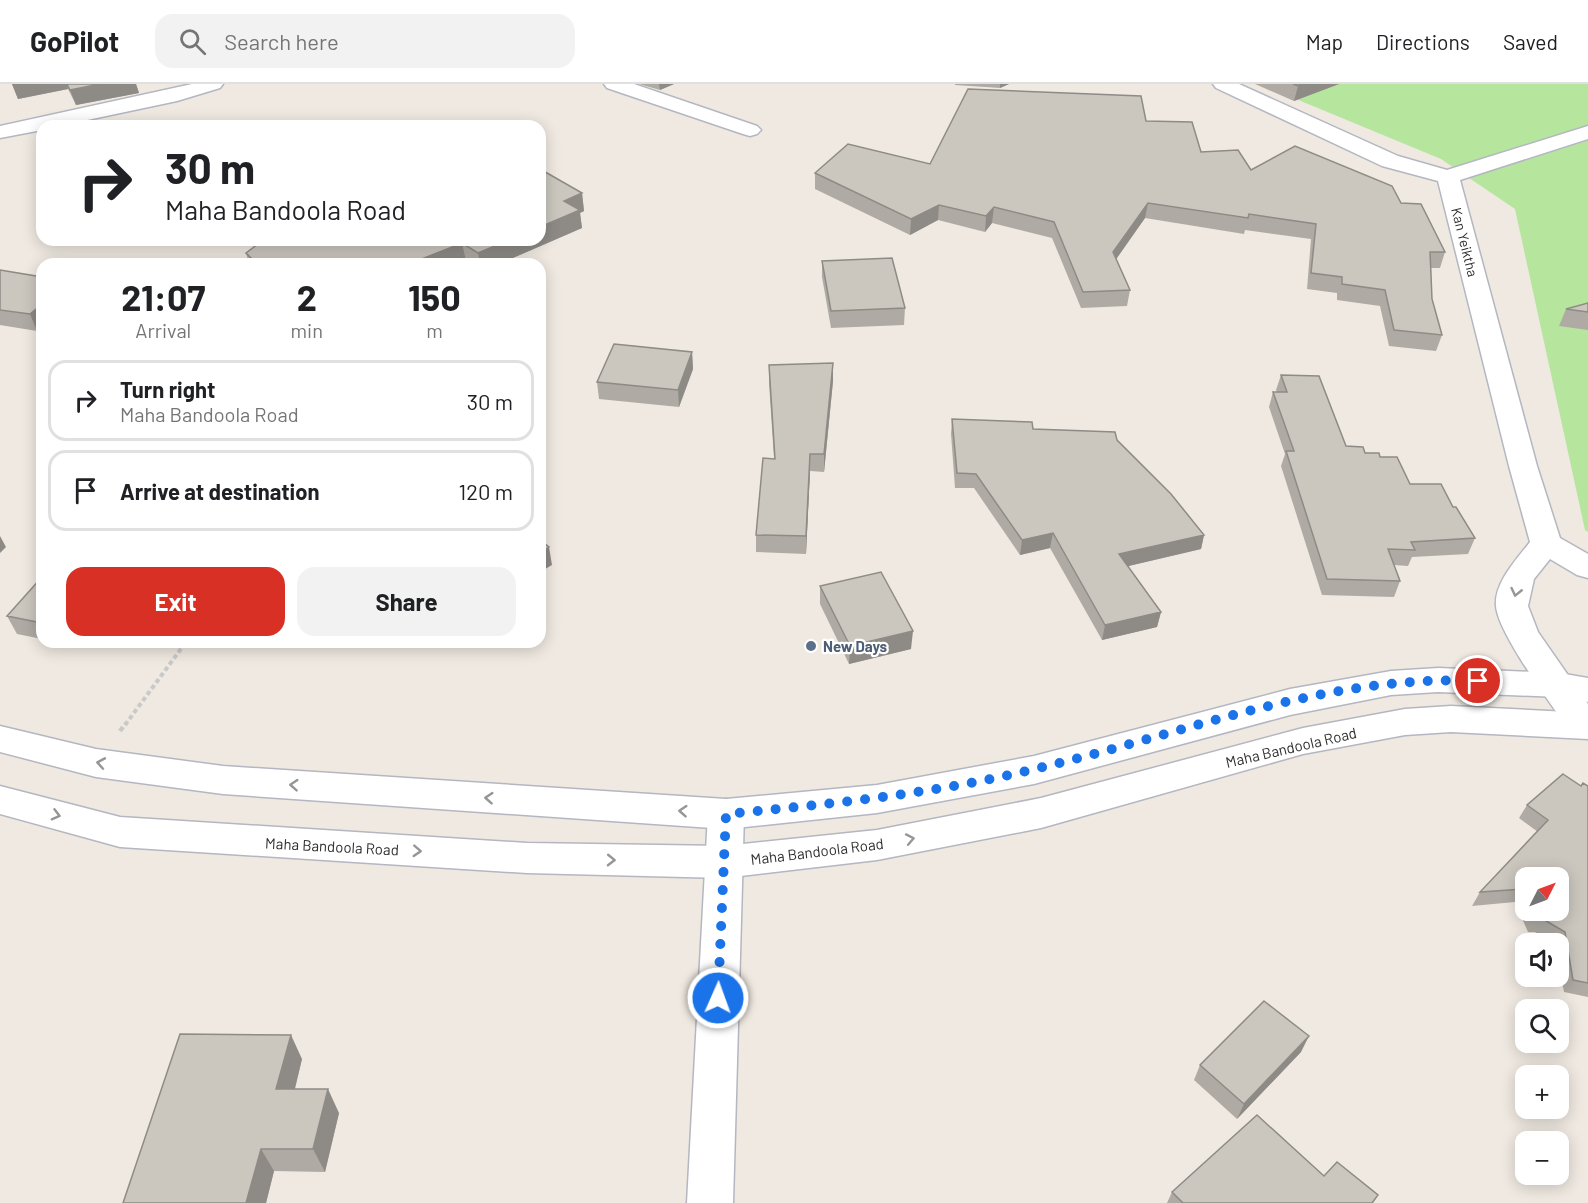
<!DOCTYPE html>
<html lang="en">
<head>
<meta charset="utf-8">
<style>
  body { margin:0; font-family:Barlow,sans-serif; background:#f2f2f2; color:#202124; height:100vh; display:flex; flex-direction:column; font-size:22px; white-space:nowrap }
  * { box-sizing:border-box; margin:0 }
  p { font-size:20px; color:#757577 }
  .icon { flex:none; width:33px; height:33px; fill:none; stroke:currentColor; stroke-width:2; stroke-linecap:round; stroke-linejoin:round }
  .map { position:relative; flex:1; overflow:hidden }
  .panel { position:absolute; left:36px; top:174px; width:510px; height:390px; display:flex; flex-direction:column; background:#fff; border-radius:18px; box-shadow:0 3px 15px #0003 }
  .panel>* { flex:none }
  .hud { position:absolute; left:36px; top:36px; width:510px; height:126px; border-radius:18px; box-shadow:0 3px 15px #0003; background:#fff; color:#202124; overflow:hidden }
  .needle { width:39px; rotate:48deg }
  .fabs { position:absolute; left:1515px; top:783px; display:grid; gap:12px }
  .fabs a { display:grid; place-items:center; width:54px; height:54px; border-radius:12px; background:#fff; box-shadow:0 3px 15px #0003; font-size:30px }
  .pin { position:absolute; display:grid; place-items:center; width:51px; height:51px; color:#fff; margin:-26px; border:3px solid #fff; border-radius:50%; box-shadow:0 2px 6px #0007 }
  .me { position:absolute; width:66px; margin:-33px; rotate:2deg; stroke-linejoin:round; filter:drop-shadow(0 0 4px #0008) }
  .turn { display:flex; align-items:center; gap:21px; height:126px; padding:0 30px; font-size:27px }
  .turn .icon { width:78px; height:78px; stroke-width:2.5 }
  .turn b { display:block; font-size:42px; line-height:51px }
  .eta { display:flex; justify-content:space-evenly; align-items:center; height:102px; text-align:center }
  .eta b { font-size:36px; font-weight:700; line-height:42px }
  .primary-button { display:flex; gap:12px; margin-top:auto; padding:12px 30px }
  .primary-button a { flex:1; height:69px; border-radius:18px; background:#d93025; color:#fff; font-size:24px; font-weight:700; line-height:69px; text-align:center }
  .primary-button a+a { background:#f2f2f2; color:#202124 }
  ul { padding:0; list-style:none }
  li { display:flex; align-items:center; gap:18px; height:81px; margin:0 12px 9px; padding:0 18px; border:3px solid #e0e0e0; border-radius:18px }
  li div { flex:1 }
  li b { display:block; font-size:22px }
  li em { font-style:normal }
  header { display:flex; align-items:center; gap:36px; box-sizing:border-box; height:84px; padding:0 30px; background:#fff; border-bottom:2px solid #e0e0e0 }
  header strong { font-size:28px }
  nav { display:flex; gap:33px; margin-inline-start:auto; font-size:21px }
  .search { width:420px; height:54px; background:#f2f2f2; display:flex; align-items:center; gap:15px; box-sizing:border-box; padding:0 21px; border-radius:18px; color:#757577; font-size:22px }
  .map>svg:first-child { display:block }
  .green { fill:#b6e59e }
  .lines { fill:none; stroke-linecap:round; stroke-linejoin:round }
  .street-casing { stroke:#b4b7c1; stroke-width:3 }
  .secondary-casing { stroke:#b4b7c1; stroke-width:3 }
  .path-far1 { stroke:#c9c9c9; stroke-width:4; stroke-dasharray:4.5 3; stroke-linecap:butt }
  .path { stroke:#c9c9c9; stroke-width:4.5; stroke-dasharray:5 4; stroke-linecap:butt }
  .street { fill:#fff; fill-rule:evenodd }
  .secondary { fill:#fff; fill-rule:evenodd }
  .wall { fill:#afaba4; fill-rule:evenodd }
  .shaded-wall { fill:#8e8b86 }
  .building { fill:#cbc7bf; stroke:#8e8b86; stroke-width:1.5 }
  .oneway { stroke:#969696 }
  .route { stroke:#1a73e8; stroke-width:10; stroke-dasharray:0 18 }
  .service-dot { fill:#5c6f8a; stroke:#fff; stroke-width:2 }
  .labels { text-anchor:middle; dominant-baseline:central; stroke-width:4.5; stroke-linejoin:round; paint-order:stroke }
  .far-street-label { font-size:14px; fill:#2e2e2e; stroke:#fff }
  .service-label { font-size:15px; font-weight:bold; fill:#4e5e75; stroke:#fff; text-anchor:start }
  .street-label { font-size:15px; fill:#2e2e2e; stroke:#fff }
</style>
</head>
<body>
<header>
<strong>GoPilot</strong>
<div class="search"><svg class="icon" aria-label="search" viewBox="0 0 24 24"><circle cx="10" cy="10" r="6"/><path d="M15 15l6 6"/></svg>Search here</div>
<nav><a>Map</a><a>Directions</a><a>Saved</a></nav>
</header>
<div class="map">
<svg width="1588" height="1119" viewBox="0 0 1588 1119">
  <rect width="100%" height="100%" fill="#efe9e1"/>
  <path class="green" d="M1260,0h328v448l-3,-2 -70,-321 -74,-50z"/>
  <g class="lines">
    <defs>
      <path id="street" d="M192,0h31l-3,4 -43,13 -118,25h-17v4l-42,8v-12z
        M604,0h30l123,42 4,4 -4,4 -7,2 -7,-2 -136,-46z
        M1213,0h26l159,72 49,14 141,-44v13l-128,41 77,286 23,72 28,16v24l-11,-3 -27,-16 -16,20 -6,27 10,26 50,72v33l-4,1 -12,-4c-18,-26 -74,-100 -76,-128 -2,-23 21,-47 34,-64l-21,-76 -71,-285 -56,-15 -166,-78z
        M726,715l13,5 5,10 -11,389h-46l21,-389 5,-10z"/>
      <path id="secondary" d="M1438,584l121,5 29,5v24l-29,-5 -121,-5 -47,3 -101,20 -256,69 -157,29 -151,16 -503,-35 -127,-17 -96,-25v-26l96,23 127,17 503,33 151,-14 157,-29 256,-67 101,-18z
        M1451,622l137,7v26l-137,-7 -46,3 -102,19 -262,74 -164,32 -153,18 -197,-5 -407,-26 -120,-33v-28l120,31 407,26 197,3 153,-16 164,-32 262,-70 102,-19z"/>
    </defs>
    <use href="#street" class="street-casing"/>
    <use href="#secondary" class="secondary-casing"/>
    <path class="path-far1" d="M125,641l61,-83"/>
    <path class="path" d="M120,647l6,-8"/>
    <use href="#street" class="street"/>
    <use href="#secondary" class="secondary"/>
  </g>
  <path class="wall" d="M12,0h124l3,9 -63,12 -8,-16 -50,10z
    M639,0h35l-14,6z
    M955,0h54l-9,4 -45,-3z
    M1255,0h84l-45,17z
    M1146,37l55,31 50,18 150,33 44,49 -5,16h-9l1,31 10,36 -6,16 -47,-5 -9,-40 -43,-6v-7l-30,-4 4,-50 -66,-9 -1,4 -99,-16 -29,41 14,31 -3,16 -46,2 -29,-70 -60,-15 -7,9 -47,-12 -28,15 -95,-46v-16l115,-9z
    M582,109l2,18 -4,2 2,15 -83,36h-29l-4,-3 -7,3h-210l-3,-11 53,-8z
    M822,177l83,47 -1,17 -73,3 -9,-51z
    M0,186l42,7v50l-5,4 -37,-6z
    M1588,219v27l-29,-4 7,-17z
    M692,268l1,17 -14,38 -80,-8 -2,-17z
    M833,279v18l-9,91 -14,-1 -4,83 -50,-2v-17l18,-77 -5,-75v-18z
    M1281,291l65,71 34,11 30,27 43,23 22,31 -7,16 -56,3 -4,9 -14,-1 6,16 -6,16 -72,-2 -41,-129 4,-12 -16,-47 4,-15h4l-1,-2z
    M952,335l165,21 87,95 -3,14 -73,17 33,46 -4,15 -55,13 -52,-92 -30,7 -46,-67h-19l-4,-54z
    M42,493v62l-25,-5 -10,-18z
    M820,502l91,63 -62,15 -29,-60z
    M60,558h36l-5,6z
    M1581,702h7v211l-24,-5 -6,-32v-16h-5l-18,-12h-7l-13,-30 -43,4 8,-14 58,-60 -19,-14 8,-13zM1526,794l32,32h-32z
    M1301,968l-64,67 -43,-39 6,-15z
    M302,975l-7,30 44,24 -14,59 -51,-1 -8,32h-143z
    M1324,1092l54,19 -5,8h-206l5,-11z"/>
  <path class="shaded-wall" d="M12,0h55l1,5 -50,10z
    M100,0h36l3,9 -63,12 -6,-15z
    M659,0h15l-14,6z
    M1000,0h9l-9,4z
    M1303,0h36l-45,17 4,-15z
    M582,109l2,18 -4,2 2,15 -83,36h-19l-2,-11 31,-13h31v-13l24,-26z
    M1148,119l-3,15 -35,50 3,-16z
    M939,121l-1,15 -28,15 1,-16z
    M994,123l-2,16 -7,9 1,-16z
    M462,159l4,18 -7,3h-50z
    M42,220v23l-5,4 -7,-17z
    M692,268l1,17 -14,38 -1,-17z
    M833,279v18l-9,91v-18z
    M810,370v17l-4,83v-18z
    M1053,449l-3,15 -30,7 2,-15z
    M1204,451l-3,14 -85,20 3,-15z
    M0,452l6,11 -6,6z
    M549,463l3,18 -12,7v-19z
    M1161,528l-4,15 -55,13 3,-15z
    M913,547l-2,18 -62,15 1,-18z
    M88,558h8l-5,6z
    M291,951l11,24 -13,53 -13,-23z
    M1309,952l-8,16 -64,67 7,-15z
    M328,1005l11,24 -14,59 -12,-23z
    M261,1065l13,22 -8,32h-20z"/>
  <path class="building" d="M67,0h33l-30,6z
    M1293,0h10l-5,2z
    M968,5l173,7 5,25 46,1 9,30 37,-2 13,20 44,-24 97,40 9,17 20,1 24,48h-15l2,47 10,36 -48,-5 -9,-40 -43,-6v-7l-31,-4 5,-49 -67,-10 -1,4 -100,-15 -35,49 17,38 -47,2 -29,-70 -60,-15 -8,9 -47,-11 -28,14 -96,-46 33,-29 82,20z
    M540,85l42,24 -18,8 16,9 -40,17z
    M263,156h16l20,5 1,-5h209l-31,13 -16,-10 -53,21h-152l-11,-11z
    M892,174l13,50 -74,3 -9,-50z
    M0,186l42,7v27l-12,10 -30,-4z
    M1588,219v9l-22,-3z
    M614,260l78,8 -14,38 -81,-8z
    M833,279l-9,91h-14l-4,82 -50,-1 7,-77 12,1 -6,-94z
    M1281,291l38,1 27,70 17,1 2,6h14l1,4h17l13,27h31l12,23h3l19,31 -64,4 4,8 -27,-1 12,32 -73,-2 -41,-128h8l-21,-59h14z
    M952,335l80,3 1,7 82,3 2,8 54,54 33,41 -85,19 42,58 -56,13 -52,-92 -31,7 -46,-66 -19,-1z
    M540,456l9,7 -9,6z
    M881,488l32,59 -63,15 -30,-60z
    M42,493v46l-35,-7z
    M1563,690l18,12 2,-3 5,3v197l-15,-3 -8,-48 -22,-13h-6l-4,-9h25v-32h-32v16l-3,-5 -43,3 68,-72 -21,-15z
    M1264,917l45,35 -65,68 -44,-39z
    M180,950l111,1 -15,54h52l-15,60h-52l-15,54h-123z
    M1257,1031l67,61 13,-14 41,33 -6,8h-189l-11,-11z"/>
  <defs><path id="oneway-chevron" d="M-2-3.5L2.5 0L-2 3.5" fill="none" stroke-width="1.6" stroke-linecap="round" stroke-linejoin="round" transform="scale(1.5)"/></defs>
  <g class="oneway">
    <use href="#oneway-chevron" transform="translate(1516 508) rotate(103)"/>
    <use href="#oneway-chevron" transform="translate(101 679) rotate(-170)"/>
    <use href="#oneway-chevron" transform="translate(294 701) rotate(-176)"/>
    <use href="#oneway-chevron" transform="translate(489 714) rotate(-176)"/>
    <use href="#oneway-chevron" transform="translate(683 727) rotate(-176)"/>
    <use href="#oneway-chevron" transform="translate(56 731) rotate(15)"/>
    <use href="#oneway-chevron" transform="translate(910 755) rotate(-11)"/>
    <use href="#oneway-chevron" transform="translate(417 767) rotate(3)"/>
    <use href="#oneway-chevron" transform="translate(611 776) rotate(1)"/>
  </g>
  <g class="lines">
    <path class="route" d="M718,914l8,-184c104,-10 207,-20 309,-45 146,-34 291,-95 443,-88"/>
  </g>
  <circle class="service-dot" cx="811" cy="562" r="6"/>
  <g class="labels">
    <g class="far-street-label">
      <text transform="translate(1465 158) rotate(76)">Kan Yeiktha</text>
    </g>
    <g class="service-label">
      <text x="823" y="562">New Days</text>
    </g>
    <g class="street-label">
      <text transform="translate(1291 663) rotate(-13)">Maha Bandoola Road</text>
      <text transform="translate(332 762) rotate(3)">Maha Bandoola Road</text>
      <text transform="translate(817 767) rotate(-7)">Maha Bandoola Road</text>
    </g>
  </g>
</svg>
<div class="fabs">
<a><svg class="needle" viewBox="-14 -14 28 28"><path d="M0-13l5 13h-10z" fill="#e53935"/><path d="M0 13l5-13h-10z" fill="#757577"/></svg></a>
<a><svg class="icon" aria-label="sound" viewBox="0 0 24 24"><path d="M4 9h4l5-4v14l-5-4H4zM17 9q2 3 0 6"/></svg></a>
<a><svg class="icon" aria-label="search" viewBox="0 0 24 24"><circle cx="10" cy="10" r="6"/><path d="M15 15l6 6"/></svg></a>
<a>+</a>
<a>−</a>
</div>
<div class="pin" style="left:1478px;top:597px;background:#d93025"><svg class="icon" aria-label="arrive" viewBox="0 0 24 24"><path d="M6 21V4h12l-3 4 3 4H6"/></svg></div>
<svg class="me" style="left:718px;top:914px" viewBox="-20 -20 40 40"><circle r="17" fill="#1a73e8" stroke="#fff" stroke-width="3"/><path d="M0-11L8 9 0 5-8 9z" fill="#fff"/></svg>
<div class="hud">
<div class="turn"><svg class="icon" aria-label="right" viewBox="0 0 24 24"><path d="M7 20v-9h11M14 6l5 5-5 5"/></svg><div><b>30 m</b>Maha Bandoola Road</div></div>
</div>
<section class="panel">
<div class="eta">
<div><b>21:07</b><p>Arrival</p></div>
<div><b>2</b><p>min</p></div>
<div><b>150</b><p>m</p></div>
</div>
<ul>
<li><svg class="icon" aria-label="right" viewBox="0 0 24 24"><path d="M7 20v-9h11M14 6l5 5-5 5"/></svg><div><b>Turn right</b><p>Maha Bandoola Road</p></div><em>30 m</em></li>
<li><svg class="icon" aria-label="arrive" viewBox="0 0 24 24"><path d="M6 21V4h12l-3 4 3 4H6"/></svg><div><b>Arrive at destination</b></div><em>120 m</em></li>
</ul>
<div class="primary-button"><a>Exit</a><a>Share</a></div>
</section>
</div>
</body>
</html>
